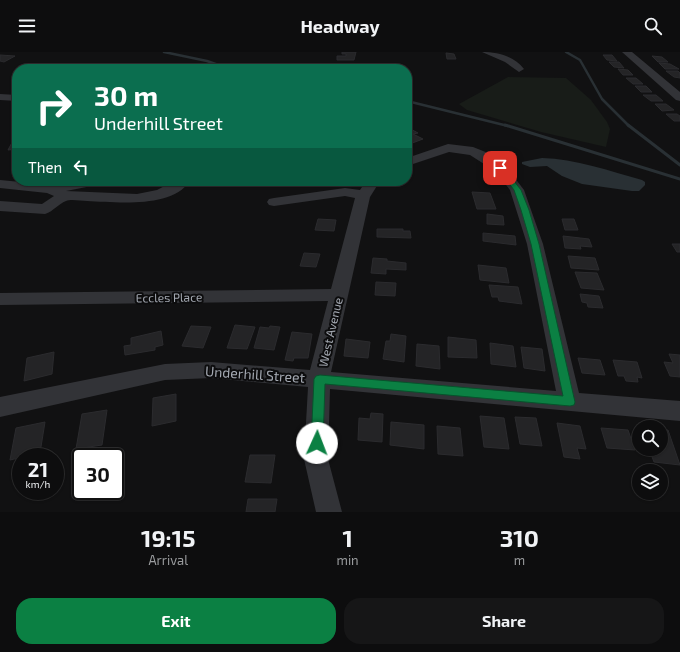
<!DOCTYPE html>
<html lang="en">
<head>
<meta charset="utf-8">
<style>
  body { margin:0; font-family:"Exo 2",sans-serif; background:#161617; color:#f1f3f6; height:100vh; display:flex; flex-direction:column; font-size:15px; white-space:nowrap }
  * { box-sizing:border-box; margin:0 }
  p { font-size:13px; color:#9a9c9e }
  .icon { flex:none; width:22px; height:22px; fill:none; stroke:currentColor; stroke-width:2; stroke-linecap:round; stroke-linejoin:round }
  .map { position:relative; height:460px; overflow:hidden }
  .details { display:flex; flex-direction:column; background:#0d0d0e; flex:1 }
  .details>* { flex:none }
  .top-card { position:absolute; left:12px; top:12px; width:400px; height:122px; border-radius:16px; box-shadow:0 1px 3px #0004,0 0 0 1px #2d2d2e; background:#0b6e4f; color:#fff; overflow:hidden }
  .buttons { position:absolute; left:632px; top:368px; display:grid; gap:8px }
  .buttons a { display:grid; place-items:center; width:36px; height:36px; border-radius:50%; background:#0d0d0e; box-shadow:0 1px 3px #0004,0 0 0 1px #2d2d2e; font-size:20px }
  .speed { position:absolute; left:12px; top:396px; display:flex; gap:8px; font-size:20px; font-weight:700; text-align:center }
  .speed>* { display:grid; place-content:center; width:52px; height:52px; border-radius:50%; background:#0d0d0e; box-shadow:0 1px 3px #0004,0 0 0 1px #2d2d2e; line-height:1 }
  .speed small { font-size:10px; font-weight:400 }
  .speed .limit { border:2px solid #111; border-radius:6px; background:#fff; color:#111 }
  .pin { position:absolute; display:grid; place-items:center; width:34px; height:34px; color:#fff; margin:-17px; border-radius:8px; box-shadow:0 2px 6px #0006 }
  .me { position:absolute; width:44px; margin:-22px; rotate:2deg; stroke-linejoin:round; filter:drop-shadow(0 0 3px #0008) }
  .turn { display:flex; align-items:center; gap:14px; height:84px; padding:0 16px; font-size:18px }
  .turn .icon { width:52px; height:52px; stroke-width:2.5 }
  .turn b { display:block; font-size:28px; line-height:34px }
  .then { display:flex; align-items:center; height:38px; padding:0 16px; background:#0003; gap:8px; font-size:15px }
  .eta { display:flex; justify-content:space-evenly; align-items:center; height:68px; text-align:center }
  .eta b { font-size:24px; font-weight:700; line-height:28px }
  .primary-button { display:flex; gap:8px; margin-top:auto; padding:8px 16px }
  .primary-button a { flex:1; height:46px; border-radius:16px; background:#0b8043; color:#fff; font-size:16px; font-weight:700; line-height:46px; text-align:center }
  .primary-button a+a { background:#161617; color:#f1f3f6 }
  header { display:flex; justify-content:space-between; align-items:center; height:52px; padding:0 16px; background:#0d0d0e; font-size:18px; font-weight:700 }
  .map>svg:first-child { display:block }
  .green { fill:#181c18 }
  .water { fill:#293034 }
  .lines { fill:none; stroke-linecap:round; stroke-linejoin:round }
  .stream-far1 { stroke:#293034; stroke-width:2.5 }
  .stream { stroke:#293034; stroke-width:3 }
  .building { fill:#242426; stroke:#2b2b2e }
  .minor { fill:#323337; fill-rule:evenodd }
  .route { fill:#0b8043; stroke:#07532c }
  .labels { text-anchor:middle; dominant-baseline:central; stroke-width:4; stroke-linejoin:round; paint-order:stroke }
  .street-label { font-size:12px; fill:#a4a9b2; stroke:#0c0c0d }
  .near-street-label { font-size:14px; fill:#a4a9b2; stroke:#0c0c0d }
</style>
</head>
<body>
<header><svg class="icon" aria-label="menu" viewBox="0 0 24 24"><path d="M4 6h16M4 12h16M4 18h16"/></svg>Headway<svg class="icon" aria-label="search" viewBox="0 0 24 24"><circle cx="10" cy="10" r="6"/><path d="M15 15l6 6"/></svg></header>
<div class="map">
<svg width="680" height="460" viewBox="0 0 680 460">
  <rect width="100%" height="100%" fill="#111112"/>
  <path class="green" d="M508,25l58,1 25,22 16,22 3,7 -4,18 -65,-15 -74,-22 -8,-6z"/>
  <path class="water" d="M542,106c33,1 68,13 100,22l3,2v3l-6,6h-7l-50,-7 -20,-8 -15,-10 -17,1 -8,-3v-2z"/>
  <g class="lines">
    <path class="stream-far1" d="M164,0l43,9 23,8
      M566,0l14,8 22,39 27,27
      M407,49l101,25"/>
    <path class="stream" d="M505,73l175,54
      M628,73l52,40"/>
  </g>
  <path class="building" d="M342,0h14l-2,8h-17v-4h9v-2h-4z
    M446,1l8,1 2,5h-9z
    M0,3l15,1 -11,6 -4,-1z
    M603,3h9l5,6 -10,-1z
    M652,4l10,1 6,5h-10z
    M609,10h10l5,6 -10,-1z
    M659,11l11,1 9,5h-14z
    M618,17l10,1 5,5h-10z
    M666,19h12l2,2v5l-6,-1z
    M626,26h10l7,6h-10z
    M635,34h11l6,6h-11z
    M643,43h13l7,6h-12z
    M655,52h11l8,6 -12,1z
    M666,62h11l3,2v5h-6z
    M407,75l11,6 -5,1 10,5 -16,6z
    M16,83l1,14 -9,1z
    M472,140l18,1 6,16h-19z
    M487,162l16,2 1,9 -17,-1z
    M318,167l18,1 -2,11 -19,-1z
    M562,167h12l4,11h-13z
    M377,177h26v2h7l1,7 -34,-1z
    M483,181l32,3 1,9 -33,-4z
    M563,184l26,3 3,8 -12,-1 1,3 -16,-1z
    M672,192h8v8h-3z
    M304,201l16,1 -4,13 -16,-1z
    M568,204l27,2 4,12 -28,-2z
    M373,206l14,1v2l19,2v7l-20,-1v5l-15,-1z
    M478,213l28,3 3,15 -29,-3z
    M575,220l22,1 7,17 -23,-2z
    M376,230l20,1 -1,13 -20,-1z
    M489,233l29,2 4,17 -23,-3 -1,-4h-6z
    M580,242l19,2 4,12 -15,-1 -1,-4 -5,-1z
    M235,273l20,2 -8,22 -20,-1z
    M191,274l20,1 -8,21 -21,-2z
    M270,274l10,1 -6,23 -20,-2 6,-21 9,1z
    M161,279l2,14 -8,2v3l-30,5 -1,-9 7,-1v-7z
    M292,280l20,2 -4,24h-14l-1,3 -8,-1z
    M391,282l15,2 -2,26 -21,-3 3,-18h4z
    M448,285l28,3 1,18 -29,-1z
    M346,287l24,3 -2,16 -24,-2z
    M490,291l23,3 3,21 -25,-3z
    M417,292l22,2 1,23 -24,-3z
    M521,295l21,2 3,22 -21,-3z
    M54,300l-2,22 -28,7 3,-23z
    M669,302l11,1v22l-10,-1 -6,-14 9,1z
    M578,306l22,2 5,15 -23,-2z
    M613,308l24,2 5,16 -5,-1 1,5 -12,-1 -2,-5h-6z
    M176,342v27l-24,5 1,-28z
    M107,358l-5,35 -26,4 6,-35z
    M371,361l12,1 -1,28 -24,-2 1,-22 11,1z
    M480,364l24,2 5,31 -25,-2z
    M515,365l21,1 6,28 -22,-2z
    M45,370l-5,31 -30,7 6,-32z
    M391,370l33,3v24l-34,-4z
    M557,371l23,3 6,23 -9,-1 3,11 -16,-2z
    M437,374l23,2 3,28 -25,-2z
    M601,376l27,2 7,20 -28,-2z
    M661,378h7l12,35 -26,-3 -5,-13h12z
    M250,403h25l-4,28 -26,-1z
    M248,447h29l-2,13h-29z"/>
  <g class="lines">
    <path class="minor" d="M482,0c16,0 32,4 42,17l-5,3 -14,-10z
      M622,0h10l48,40v9l-4,-1z
      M0,42l17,1v6l-17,-1z
      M448,92l25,3 15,6 17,12 19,25 19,54 36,149 101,8v20l-350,-32 -2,70 14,53h-26l-12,-53 4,-72 -97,-9 -46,2 -165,37v-20l165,-33 46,-2 99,8 18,-69 -328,4v-12l331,-4 24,-91 -10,-2 -71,10 -5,-1 -2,-3 2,-3 5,-1 71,-10 15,2 6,-9h14l-10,16 -39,175 225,19 -29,-147 -17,-54 -15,-19 -25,-16 -21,-3 -42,14v-8z
      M0,128l51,5 21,-4h32l-2,3 -36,7 71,3 20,-4 17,-9h16c-19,28 -74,21 -103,20 -6,0 -16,-2 -21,0 -8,3 -12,10 -21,13l-45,-3v-10l42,3 12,-8 -7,-3 -47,-5z"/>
  </g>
  <path class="route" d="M500,114l3,1 18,23 8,20 10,34 36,158 -1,3 -4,1 -245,-22 -2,59 -2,4 -4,2 -4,-2 -2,-4 3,-64 2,-3 4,-1 243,21 -32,-152 -10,-34 -7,-20 -17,-22z"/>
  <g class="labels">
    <g class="street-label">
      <text transform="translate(169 245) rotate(-1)">Eccles Place</text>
      <text transform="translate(330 280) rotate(-77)">West Avenue</text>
    </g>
    <g class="near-street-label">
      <text transform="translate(255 322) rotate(4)">Underhill Street</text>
    </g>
  </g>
</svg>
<div class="buttons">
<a><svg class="icon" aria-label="search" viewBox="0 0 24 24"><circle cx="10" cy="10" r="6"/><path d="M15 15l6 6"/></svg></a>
<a><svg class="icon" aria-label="layers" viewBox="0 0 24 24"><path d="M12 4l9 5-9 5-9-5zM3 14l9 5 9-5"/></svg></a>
</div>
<div class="speed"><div>21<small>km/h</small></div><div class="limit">30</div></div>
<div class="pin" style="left:500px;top:116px;background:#d93025"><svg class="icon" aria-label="arrive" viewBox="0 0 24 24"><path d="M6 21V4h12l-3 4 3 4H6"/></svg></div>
<svg class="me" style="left:317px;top:391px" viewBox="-20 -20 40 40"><circle r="19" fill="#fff"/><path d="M0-13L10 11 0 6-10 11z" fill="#0b8043"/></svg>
<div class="top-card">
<div class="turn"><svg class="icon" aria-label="right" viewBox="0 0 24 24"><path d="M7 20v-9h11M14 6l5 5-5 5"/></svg><div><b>30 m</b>Underhill Street</div></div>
<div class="then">Then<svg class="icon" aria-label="left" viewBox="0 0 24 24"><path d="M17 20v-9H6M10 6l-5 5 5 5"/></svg></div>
</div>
</div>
<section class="details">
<div class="eta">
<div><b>19:15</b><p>Arrival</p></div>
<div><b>1</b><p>min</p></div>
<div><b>310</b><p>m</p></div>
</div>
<div class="primary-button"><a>Exit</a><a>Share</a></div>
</section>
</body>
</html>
